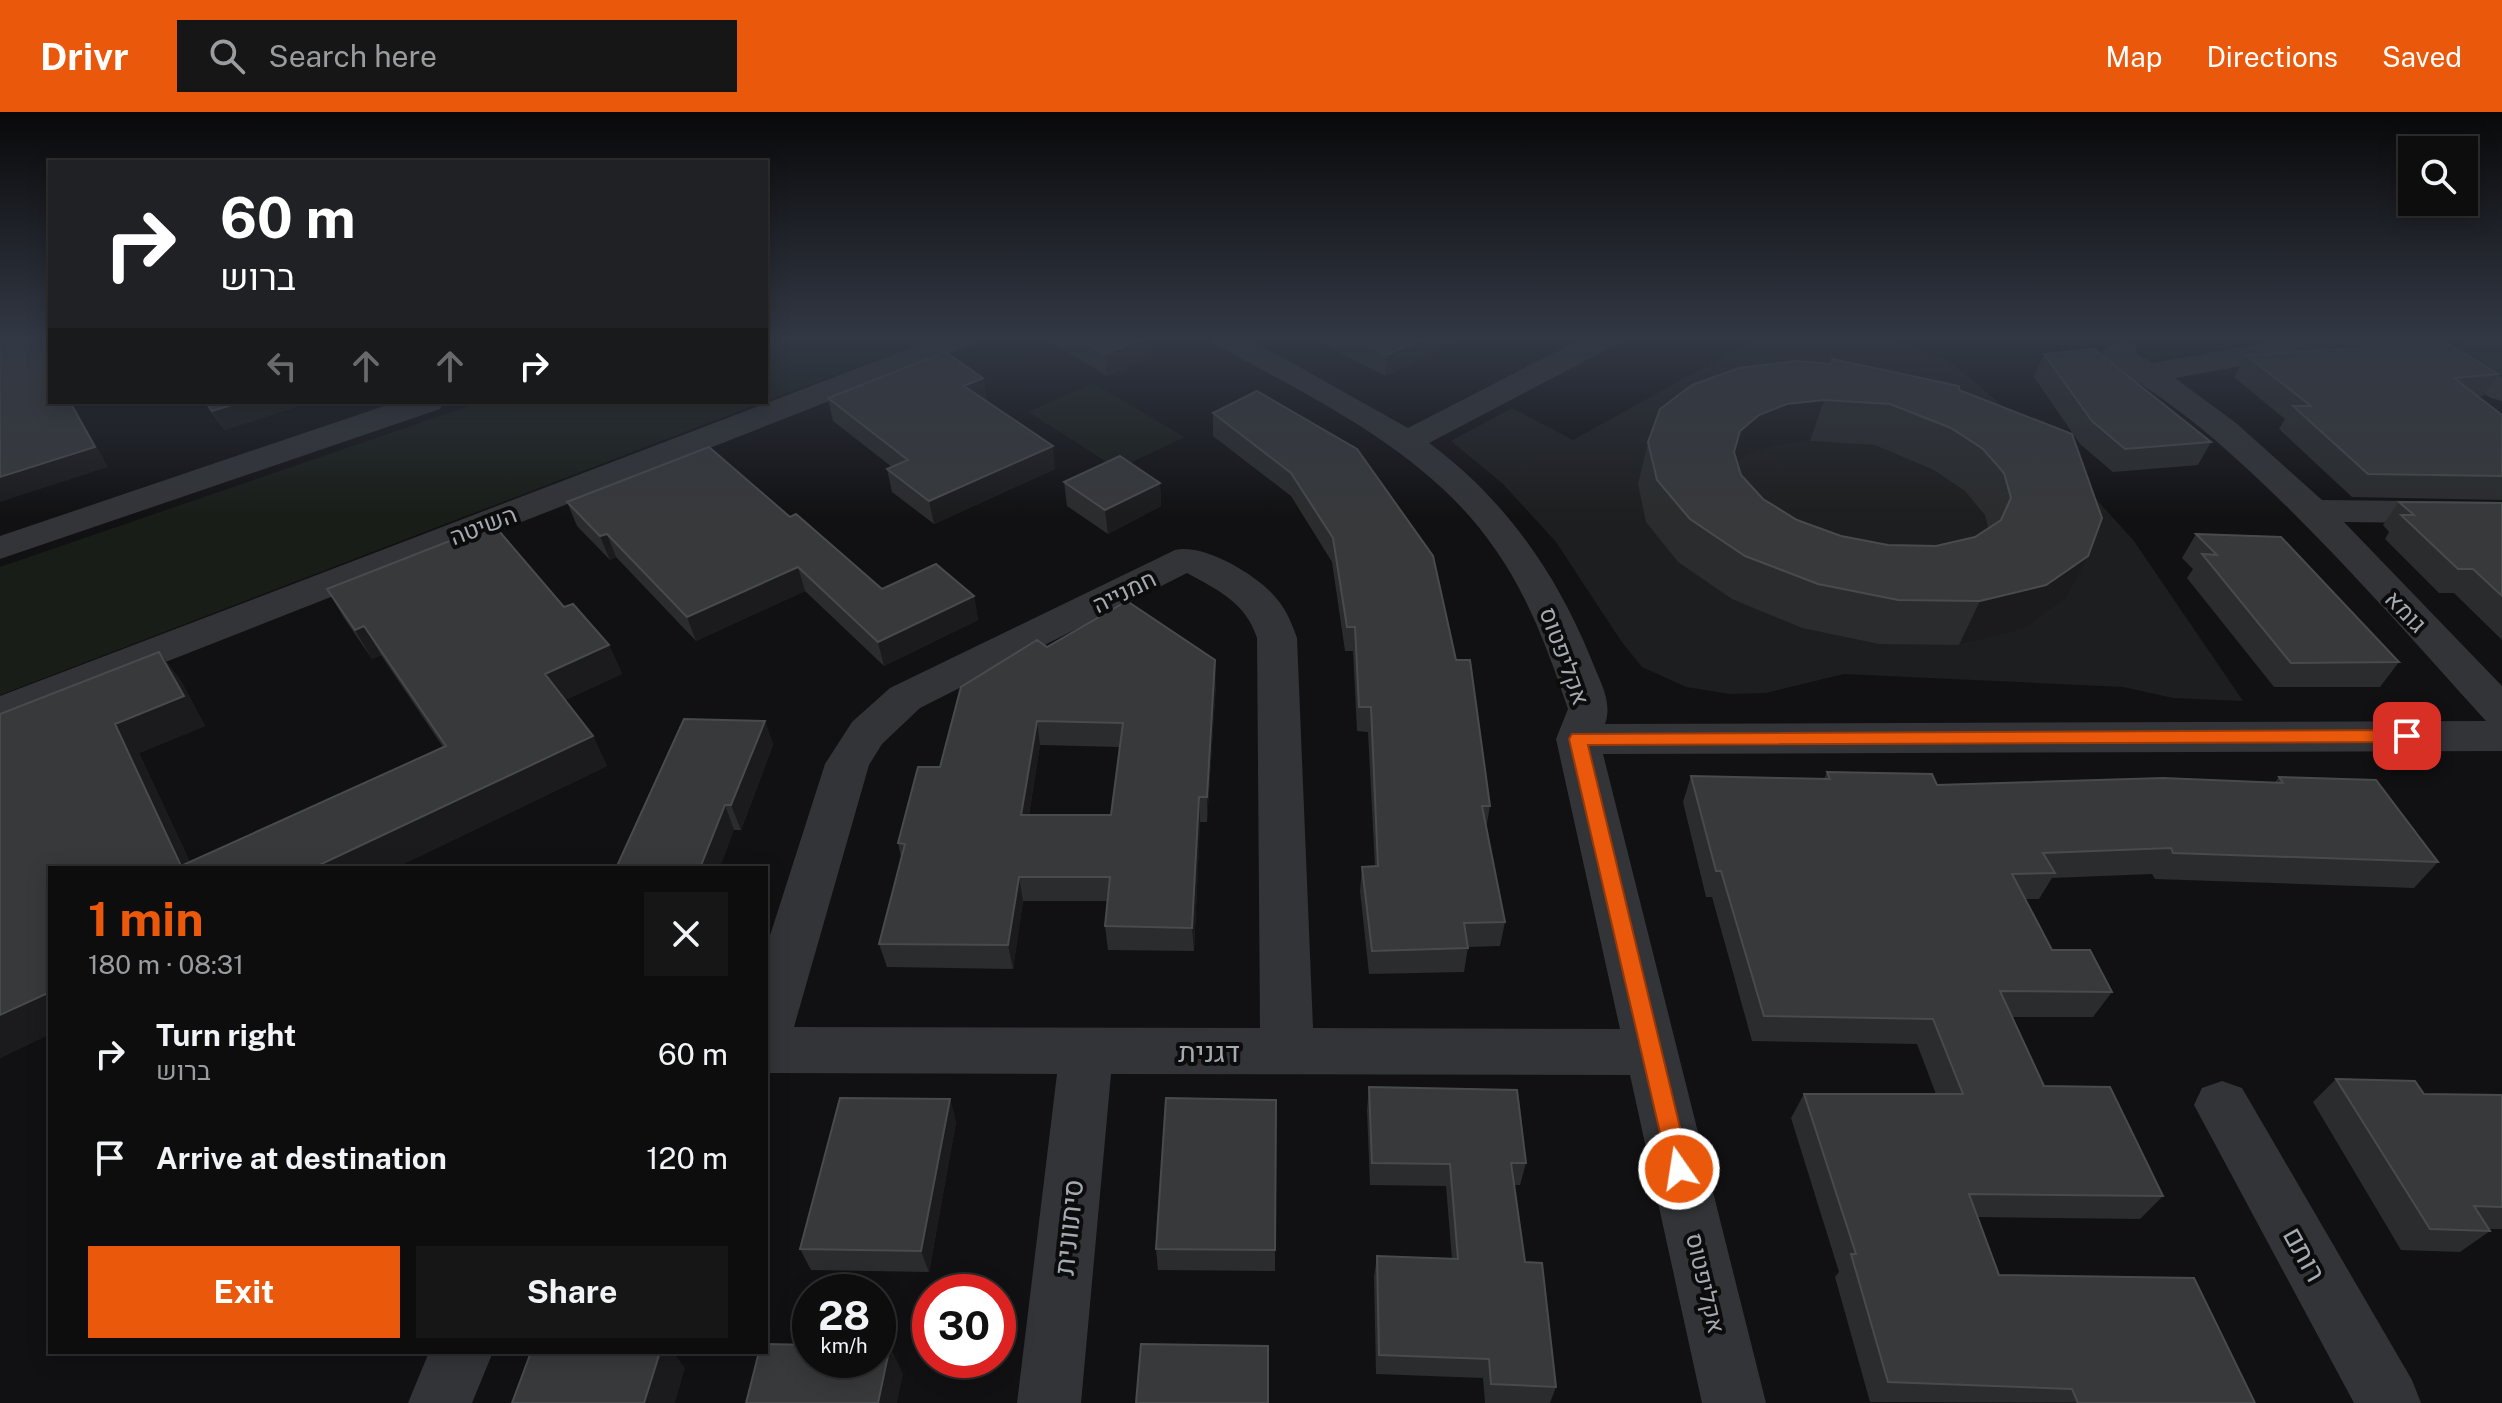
<!DOCTYPE html>
<html lang="en">
<head>
<meta charset="utf-8">
<style>
  body { margin:0; font-family:"Public Sans",Heebo,sans-serif; background:#161617; color:#f1f3f6; height:100vh; display:flex; flex-direction:column; font-size:30px; white-space:nowrap }
  * { box-sizing:border-box; margin:0 }
  p { font-size:26px; color:#9a9c9e }
  .icon { flex:none; width:44px; height:44px; fill:none; stroke:currentColor; stroke-width:2; stroke-linecap:round; stroke-linejoin:round }
  .map { position:relative; flex:1; overflow:hidden }
  .panel { position:absolute; left:48px; top:754px; width:720px; height:488px; display:flex; flex-direction:column; background:#0d0d0e; border-radius:0px; box-shadow:0 4px 20px #0003,0 0 0 2px #2d2d2e }
  .panel>* { flex:none }
  .banner { position:absolute; left:48px; top:48px; width:720px; height:244px; border-radius:0px; box-shadow:0 4px 20px #0003,0 0 0 2px #2d2d2e; background:#202124; color:#fff; overflow:hidden }
  .buttons { position:absolute; left:2398px; top:24px; display:grid; gap:16px }
  .buttons a { display:grid; place-items:center; width:80px; height:80px; border-radius:0px; background:#0d0d0e; box-shadow:0 4px 20px #0003,0 0 0 2px #2d2d2e; font-size:40px }
  .speed { position:absolute; left:792px; top:1162px; display:flex; gap:16px; font-size:40px; font-weight:700; text-align:center }
  .speed>* { display:grid; place-content:center; width:104px; height:104px; border-radius:50%; background:#0d0d0e; box-shadow:0 4px 20px #0003,0 0 0 2px #2d2d2e; line-height:1 }
  .speed small { font-size:20px; font-weight:400 }
  .speed .limit { border:12px solid #d22; background:#fff; color:#111 }
  .pin { position:absolute; display:grid; place-items:center; width:68px; height:68px; color:#fff; margin:-34px; border-radius:16px; box-shadow:0 4px 12px #0006 }
  .me { position:absolute; width:88px; margin:-44px; rotate:347deg; stroke-linejoin:round; filter:drop-shadow(0 0 6px #0008) }
  .turn { display:flex; align-items:center; gap:28px; height:168px; padding:0 40px; font-size:36px }
  .turn .icon { width:104px; height:104px; stroke-width:2.5 }
  .turn b { display:block; font-size:56px; line-height:68px }
  .lanes { display:flex; align-items:center; height:76px; padding:0 40px; background:#0003; justify-content:center; gap:40px; direction:ltr }
  .lanes .off { opacity:.35 }
  .round { display:grid; place-items:center; flex:none; width:84px; height:84px; border-radius:0px; background:#161617 }
  .overview { display:flex; align-items:center; justify-content:space-between; height:136px; padding:0 40px }
  h1 { font-size:48px; font-weight:700; line-height:60px; color:#ea580c }
  .action { display:flex; gap:16px; margin-top:auto; padding:16px 40px }
  .action a { flex:1; height:92px; border-radius:0px; background:#ea580c; color:#fff; font-size:32px; font-weight:700; line-height:92px; text-align:center }
  .action a+a { background:#161617; color:#f1f3f6 }
  ul { padding:0; list-style:none }
  li { display:flex; align-items:center; gap:24px; height:104px; padding:0 40px }
  li div { flex:1 }
  li b { display:block; font-size:30px }
  li em { font-style:normal }
  header { display:flex; align-items:center; gap:48px; box-sizing:border-box; height:112px; padding:0 40px; background:#ea580c; color:#fff }
  header strong { font-size:38px }
  nav { display:flex; gap:44px; margin-inline-start:auto; font-size:28px }
  .search { width:560px; height:72px; background:#161617; display:flex; align-items:center; gap:20px; box-sizing:border-box; padding:0 28px; border-radius:0px; color:#9a9c9e; font-size:30px }
  .map>svg:first-child { display:block }
  .built { fill:#1d1e1f }
  .green { fill:#181d18 }
  .lines { fill:none; stroke-linecap:round; stroke-linejoin:round }
  .minor { fill:#323437; fill-rule:evenodd }
  .wall { fill:#2a2c2d; fill-rule:evenodd }
  .shaded-wall { fill:#1b1b1d }
  .building { fill:#37393b; stroke:#484b4e; stroke-width:2; fill-rule:evenodd }
  .route { fill:#ea580c; stroke:#983908; stroke-width:2 }
  .labels { text-anchor:middle; dominant-baseline:central; stroke-width:8; stroke-linejoin:round; paint-order:stroke }
  .street-label { font-size:24px; fill:#a3aab2; stroke:#0c0c0d }
  .near-street-label { font-size:28px; fill:#a3aab2; stroke:#0c0c0d }
</style>
</head>
<body>
<header>
<strong>Drivr</strong>
<div class="search"><svg class="icon" aria-label="search" viewBox="0 0 24 24"><circle cx="10" cy="10" r="6"/><path d="M15 15l6 6"/></svg>Search here</div>
<nav><a>Map</a><a>Directions</a><a>Saved</a></nav>
</header>
<div class="map">
<svg width="2502" height="1291" viewBox="0 0 2502 1291">
  <rect width="100%" height="100%" fill="#111113"/>
  <path class="built" d="M1759,225h129l58,23 25,18 88,80 75,83 109,160 -70,-3 -50,-11 -279,-13 -78,19 -36,1 -44,-7 -44,-20 -21,-26 -65,-99 -53,-58 -52,-43 61,-33 61,32z"/>
  <path class="green" d="M766,225h167l-167,64z
    M2077,225h166l13,6 -103,14 -28,-19 -36,7z
    M1093,271l91,54 -66,32 -90,-57z
    M481,290h282l-763,293v-128z"/>
  <g class="lines">
    <path class="minor" d="M939,225h42l-4,6 -977,384v-31z
      M1209,225h37l162,91 177,-91h38l-4,6 -190,100c76,56 128,131 163,218 8,21 21,41 13,63l881,-3c-88,-97 -173,-196 -271,-281 -34,-30 -72,-55 -109,-79l-5,-7c9,-12 20,-13 33,-10l3,9 15,10 149,-26h65l-4,6 -11,3 -176,32 61,45 86,77 180,2v22l-158,-2 158,164v65l-899,3 163,649h-64l-72,-328 -519,-1 -30,329h-64l40,-329 -291,-1v-125l59,-184 27,-42 38,-34 285,-138c29,-7 84,26 102,49 10,12 15,25 20,39l16,390 307,1 -64,-290 12,-30c-19,-56 -39,-112 -73,-160 -67,-98 -181,-150 -282,-206zM1187,461c31,17 59,30 70,65l3,390 -466,-1 75,-262 13,-21 38,-36z
      M2399,225h36l67,40v24l-11,-3 -88,-55z
      M396,290h48l-4,7 -440,150v-23z
      M2222,969l20,7 170,292 9,23h-67l-160,-298 8,-17z
      M429,1240h64l-21,51h-64z"/>
  </g>
  <path class="wall" d="M1043,225h107l2,20 -45,19z
    M1310,225h165l-90,39z
    M2338,225h99l62,37 -16,22 -5,1 24,18v85l-150,-3 -73,-68 6,-10 -51,-42 12,-22 84,-5z
    M2466,225h36v37l-43,-26z
    M2044,242l167,88 -13,23 -85,7 -33,-28 -46,-67z
    M983,266l4,23 68,68 -121,55 -42,-32 -5,-23 5,-2 -59,-46 -5,-23z
    M1959,278l113,44 -7,165 -41,30 -65,16 -80,-1 -77,-16 -70,-29 -54,-37 -32,-40 -8,-38 10,-42 12,-33zM1810,329l65,4 59,25 31,21 20,24 3,13 -13,9 -39,9 -48,-1 -47,-9 -44,-16 -34,-21 -22,-24 -3,-11 8,-8 28,-10z
    M1257,279l199,269 34,146 -4,23 19,93 -5,24 -32,1 -4,25 -95,2 -9,-83 2,-24h13l-7,-135 -11,-1 -4,-80h-8l-13,-89 -41,-66 -78,-60v-23z
    M204,290h107l-87,28z
    M1064,370l96,1 1,23 -53,28 -41,-28z
    M567,390l223,15 92,72 92,7 4,24 -94,46 -79,-75 -109,50 -80,-84 -6,3 -33,-34z
    M2399,390l103,1v137l-48,-47h-15l-54,-54 4,-7 -6,-7z
    M493,412l71,83 9,-3 36,41 13,29 -57,26 28,36 14,30 -212,102h-345v166l-50,24v-344l159,-62 22,29 24,45 -66,27 51,109 253,-115 -62,-92 -9,4 -28,-41 -17,-29z
    M2196,422l203,128 -19,25h-106l-87,-109 6,-9 -11,-11z
    M1047,535l169,37 -9,138h-7l-6,129 -86,-1 -3,-24 3,-25h-85l-10,68 -126,-2 -8,-23 22,-87 -3,-14 42,-76zM1040,633l80,2 -9,68h-82z
    M765,609l8,24 -32,85h-7l-117,36z
    M1827,660l110,13 338,-3 4,-5 159,85 -24,26 -259,-9 -3,-5 -100,4 -13,21h-14l27,51 60,42 -19,25h-81l32,69 119,110 -23,23 -162,-2 21,58 256,128 -385,-1 -35,-125 4,-5 -48,-154 13,-24h132l-19,-50 -165,-3 -40,-144h-6l-23,-95 8,-26 133,3z
    M2336,967l88,15 78,1v134h-13l1,2 -30,21 -59,-2 -88,-148z
    M1369,975l157,76 -6,22h-6l11,77 31,125 -6,16h-65l-2,-25 -107,-4 -2,-97 3,-21 75,3 -6,-73 -76,-1 -3,-75z
    M950,987l6,23 -27,150 -118,-2 -11,-21z
    M1156,1137l119,1v21l-117,-1z"/>
  <path class="shaded-wall" d="M1147,225h3l2,20 -45,19 -2,-22z
    M1428,225h47l-90,39 2,-21z
    M983,266l4,23 -23,-15z
    M1824,288l-14,41 -36,5 -28,10 -18,17 12,-42 19,-16 28,-11z
    M70,290h9l-6,2 35,63 -108,35v-25z
    M241,290h70l-87,28 -12,-19z
    M1053,334l2,23 -121,55 -5,-23z
    M1160,371l1,23 -53,28 -3,-24z
    M607,422l9,23 -6,3 -10,-24z
    M2088,444l-23,43 -41,30 -65,16 21,-44z
    M798,455l7,24 -109,50 -9,-24z
    M974,484l4,24 -94,46 -6,-24z
    M364,514l17,29 -9,4 -17,-29z
    M609,533l13,29 -63,29 -14,-29z
    M159,540l22,29 24,45 -66,27 54,115h-10l-68,-144z
    M1215,548l1,24 -9,138v-25z
    M765,609l8,24 -32,85 -10,-25z
    M1037,609l3,24 -15,94 -4,-24z
    M593,624l14,30 -212,102h-82z
    M1199,685l1,25 -6,129 -2,-23z
    M725,693l9,25 -14,38h-20z
    M1019,765l4,24 -10,68 -5,-24z
    M50,880v42l-50,24v-43z
    M950,987l6,23 -27,150 -8,-21z
    M890,1234l13,28 -6,29h-19z
    M660,1240h13l12,16 -10,35h-31z"/>
  <path class="building" d="M0,225h50v65h20l25,45 -95,30z
    M1076,225h71l-42,17z
    M1352,225h76l-41,18z
    M2349,225h88l62,37 -45,4 48,37v61l-134,-2 -75,-68h18l-65,-51 120,-7z
    M2493,225h9v5z
    M2094,237l117,93 -86,7 -33,-28 -48,-67z
    M945,240l38,26 -19,8 89,60 -124,55 -42,-32 21,-9 -80,-62z
    M1832,247l127,27v4l113,44 30,84 -14,38 -42,29 -66,16 -82,-1 -80,-16 -73,-28 -55,-37 -33,-39 -9,-38 12,-33 32,-24 47,-17 57,-7 35,3zM1824,288l66,4 61,24 32,21 21,24 7,25 -10,22 -26,17 -39,9 -48,-1 -47,-9 -44,-16 -34,-21 -22,-24 -7,-23 6,-21 19,-16 28,-11z
    M1257,279l100,58 76,107 23,104h14l20,146h-8l23,116 -41,1 4,25 -96,3 -10,-84 16,-1 -7,-159h-12l-4,-80h-8l-14,-89 -42,-65 -78,-60z
    M206,290h35l-29,9z
    M709,335l81,70 6,-3 86,75 54,-25 38,32 -96,46 -80,-75 -111,50 -80,-83 -7,2 -33,-34z
    M1120,344l40,27 -55,27 -41,-28z
    M2399,390l103,1v93l-29,-27h-15l-57,-54h13z
    M493,412l71,83 9,-3 36,41 -64,29 48,62 -280,132h-263v124l-50,23v-301l159,-62 25,44 -69,28 66,142 265,-120 -82,-120 -9,4 -28,-41z
    M2196,422l85,3 118,125 -108,1 -89,-109 15,1z
    M1127,489l88,59 -8,137h-8l-7,131 -87,-2 5,-49h-91l-11,68 -129,-1 26,-100 -7,-1 20,-76h22l21,-80 76,-47 10,7zM1037,609l86,2 -12,92h-90z
    M684,607l81,2 -34,84h-6l-25,63h-90l1,-2h6z
    M1827,660l105,2 5,11 226,-7 120,5 -4,-6 97,3 62,82 -265,-9 -2,-5 -128,5 12,20 -43,1 40,76h38l22,42 -112,-1 44,95 66,1 53,109 -194,-2 30,81 195,3 61,125h-177l-6,-14 -184,-7 -37,-128h5l-52,-160h159l-30,-75 -169,-3 -43,-145h-5l-25,-95 139,3z
    M2336,967l79,2 9,13 78,1v112l-28,-1 16,25 -60,-2z
    M1369,975l148,3 9,73h-15l14,99 17,1 14,124 -65,-3 -2,-25 -110,-4 -2,-99 81,3 -8,-95 -78,-1z
    M840,986l110,1 -29,152 -121,-2z
    M1166,986l110,2 -1,150 -119,-1z
    M766,1232l44,1v15h68v-14h12l-12,57h-132l13,-51h7z
    M1141,1232l127,2v57h-132z
    M531,1240h129l-16,51h-132z"/>
  <linearGradient id="sky" x2="0" y2="1"><stop stop-color="#09090a"/><stop offset="0.56" stop-color="#323844"/><stop offset="1" stop-color="#323844" stop-opacity="0"/></linearGradient>
  <rect width="2502" height="405" fill="url(#sky)"/>
  <path class="route" d="M2407,618l9,6 -9,6 -819,3 102,424 -3,7 -8,4 -9,-4 -101,-437 3,-5z"/>
  <g class="labels">
    <g class="street-label">
      <text transform="translate(483 413) rotate(-21)">השיטה</text>
      <text transform="translate(1124 479) rotate(-26)">חמנייה</text>
      <text transform="translate(2406 499) rotate(46)">גומא</text>
      <text transform="translate(1565 544) rotate(70)">אקליפטוס</text>
      <text transform="translate(1706 1171) rotate(77)">אקליפטוס</text>
    </g>
    <g class="near-street-label">
      <text x="1209" y="939">דגנית</text>
      <text transform="translate(1068 1115) rotate(-84)">סיתוונית</text>
      <text transform="translate(2305 1142) rotate(61)">רותם</text>
    </g>
  </g>
</svg>
<div class="buttons">
<a><svg class="icon" aria-label="search" viewBox="0 0 24 24"><circle cx="10" cy="10" r="6"/><path d="M15 15l6 6"/></svg></a>
</div>
<div class="speed"><div>28<small>km/h</small></div><div class="limit">30</div></div>
<div class="pin" style="left:2407px;top:624px;background:#d93025"><svg class="icon" aria-label="arrive" viewBox="0 0 24 24"><path d="M6 21V4h12l-3 4 3 4H6"/></svg></div>
<svg class="me" style="left:1679px;top:1057px" viewBox="-20 -20 40 40"><circle r="17" fill="#ea580c" stroke="#fff" stroke-width="3"/><path d="M0-11L8 9 0 5-8 9z" fill="#fff"/></svg>
<div class="banner">
<div class="turn"><svg class="icon" aria-label="right" viewBox="0 0 24 24"><path d="M7 20v-9h11M14 6l5 5-5 5"/></svg><div><b>60 m</b>ברוש</div></div>
<div class="lanes"><svg class="icon off" aria-label="left" viewBox="0 0 24 24"><path d="M17 20v-9H6M10 6l-5 5 5 5"/></svg><svg class="icon off" aria-label="ahead" viewBox="0 0 24 24"><path d="M12 20V5M6 11l6-6 6 6"/></svg><svg class="icon off" aria-label="ahead" viewBox="0 0 24 24"><path d="M12 20V5M6 11l6-6 6 6"/></svg><svg class="icon" aria-label="right" viewBox="0 0 24 24"><path d="M7 20v-9h11M14 6l5 5-5 5"/></svg></div>
</div>
<section class="panel">
<div class="overview"><div><h1>1 min</h1><p>180 m · 08:31</p></div><a class="round"><svg class="icon" aria-label="close" viewBox="0 0 24 24"><path d="M6 6l12 12M18 6L6 18"/></svg></a></div>
<ul>
<li><svg class="icon" aria-label="right" viewBox="0 0 24 24"><path d="M7 20v-9h11M14 6l5 5-5 5"/></svg><div><b>Turn right</b><p>ברוש</p></div><em>60 m</em></li>
<li><svg class="icon" aria-label="arrive" viewBox="0 0 24 24"><path d="M6 21V4h12l-3 4 3 4H6"/></svg><div><b>Arrive at destination</b></div><em>120 m</em></li>
</ul>
<div class="action"><a>Exit</a><a>Share</a></div>
</section>
</div>
</body>
</html>
